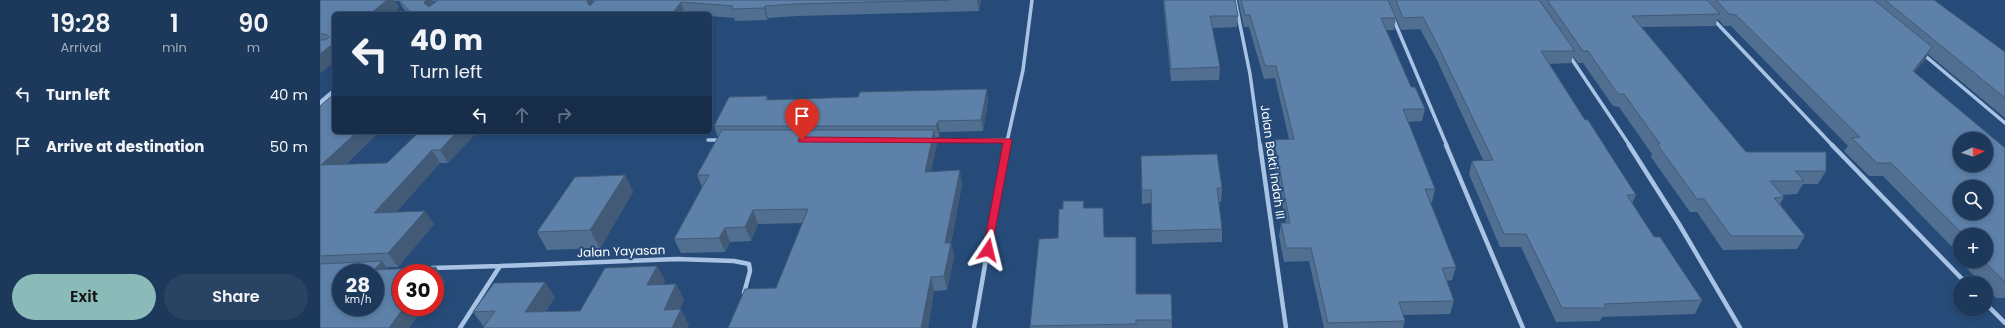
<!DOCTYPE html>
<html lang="en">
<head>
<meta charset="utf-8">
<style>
  body { margin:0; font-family:Poppins,sans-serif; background:#294363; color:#f1f3f6; height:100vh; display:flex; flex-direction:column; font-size:15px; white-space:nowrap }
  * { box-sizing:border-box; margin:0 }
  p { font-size:13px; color:#a0acbb }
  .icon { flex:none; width:22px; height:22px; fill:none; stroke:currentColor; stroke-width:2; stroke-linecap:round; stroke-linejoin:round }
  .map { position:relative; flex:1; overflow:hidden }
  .side { display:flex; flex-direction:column; background:#1c385a; width:320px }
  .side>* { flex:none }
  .banner { position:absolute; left:12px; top:12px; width:380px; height:122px; border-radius:6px; box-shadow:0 2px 6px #0003,0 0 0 1px #3a5270; background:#1c385a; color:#f1f3f6; overflow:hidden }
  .needle { width:26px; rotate:86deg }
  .fabs { position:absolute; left:1633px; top:132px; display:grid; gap:8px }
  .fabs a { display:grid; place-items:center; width:40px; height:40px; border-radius:50%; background:#1c385a; box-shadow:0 2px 6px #0003,0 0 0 1px #3a5270; font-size:20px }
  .speed { position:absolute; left:12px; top:264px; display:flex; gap:8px; font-size:20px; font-weight:700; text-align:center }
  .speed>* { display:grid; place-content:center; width:52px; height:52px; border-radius:50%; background:#1c385a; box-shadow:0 2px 6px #0003,0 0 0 1px #3a5270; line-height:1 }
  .speed small { font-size:10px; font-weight:400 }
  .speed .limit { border:6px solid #d22; background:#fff; color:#111 }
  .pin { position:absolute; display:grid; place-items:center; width:34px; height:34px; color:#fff; margin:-41px -17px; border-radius:50% 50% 50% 0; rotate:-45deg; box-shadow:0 0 4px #0007 }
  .pin .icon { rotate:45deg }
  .me { position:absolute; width:44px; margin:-22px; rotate:10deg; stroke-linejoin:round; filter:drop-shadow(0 0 3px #0008) }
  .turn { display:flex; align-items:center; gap:14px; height:84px; padding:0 12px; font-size:18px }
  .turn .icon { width:52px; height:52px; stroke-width:2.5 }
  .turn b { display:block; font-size:28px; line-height:34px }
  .lanes { display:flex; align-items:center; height:38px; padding:0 12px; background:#0003; justify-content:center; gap:20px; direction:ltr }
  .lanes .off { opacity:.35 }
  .eta { display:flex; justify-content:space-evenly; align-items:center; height:68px; text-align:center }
  .eta b { font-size:24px; font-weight:600; line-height:28px }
  .cta { display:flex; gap:8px; margin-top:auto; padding:8px 12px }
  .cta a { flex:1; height:46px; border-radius:24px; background:#8bbbb9; color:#111; font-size:16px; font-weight:600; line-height:46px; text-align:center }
  .cta a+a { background:#294363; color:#f1f3f6 }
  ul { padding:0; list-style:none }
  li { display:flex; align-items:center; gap:12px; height:52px; padding:0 12px }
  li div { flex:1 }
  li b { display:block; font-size:15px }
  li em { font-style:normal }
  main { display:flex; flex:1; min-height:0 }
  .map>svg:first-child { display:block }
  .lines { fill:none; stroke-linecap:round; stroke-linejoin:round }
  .minor-far1 { stroke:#a8c3e3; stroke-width:3.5 }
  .minor { stroke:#a8c3e3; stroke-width:4.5 }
  .tertiary { stroke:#a8c3e3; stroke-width:6 }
  .wall { fill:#516f91; fill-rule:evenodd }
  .shaded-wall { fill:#425a76 }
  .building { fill:#5e81a9; stroke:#425a76; fill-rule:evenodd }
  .route { fill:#e11d48; stroke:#92132f }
  .labels { text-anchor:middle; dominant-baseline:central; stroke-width:4; stroke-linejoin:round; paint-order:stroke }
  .street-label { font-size:12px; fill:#fff; stroke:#264b78 }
</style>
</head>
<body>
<main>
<section class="side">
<div class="eta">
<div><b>19:28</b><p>Arrival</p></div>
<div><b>1</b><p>min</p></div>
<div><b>90</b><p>m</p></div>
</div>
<ul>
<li><svg class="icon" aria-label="left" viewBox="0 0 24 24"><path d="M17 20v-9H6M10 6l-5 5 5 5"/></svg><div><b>Turn left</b></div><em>40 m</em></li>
<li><svg class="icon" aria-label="arrive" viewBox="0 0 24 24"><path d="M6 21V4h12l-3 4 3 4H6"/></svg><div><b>Arrive at destination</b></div><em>50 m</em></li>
</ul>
<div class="cta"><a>Exit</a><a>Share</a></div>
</section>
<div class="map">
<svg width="1685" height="328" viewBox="0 0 1685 328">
  <rect width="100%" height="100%" fill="#264b78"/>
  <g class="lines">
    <path class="minor-far1" d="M915,0l15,74 10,72
      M1073,18l54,128
      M1393,19l120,127
      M1603,54l82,69
      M1249,55l61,91
      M388,140h13
      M612,140h75
      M686,146l17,-76 9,-70"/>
    <path class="minor" d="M940,145l26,183
      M1126,145l77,183
      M1309,145l50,79 61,104
      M1512,145l134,138
      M112,268l68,-2
      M1666,304l19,19
      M140,328l40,-62 177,-7 57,2 15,3 1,7 -6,22
      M654,328l32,-183"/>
    <path class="tertiary" d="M0,104l14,-12"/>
  </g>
  <path class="wall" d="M0,0h661l-2,11 -181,5 -30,2 -1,2 -32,1 -1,-3 -24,-2v-2h-302l-5,-6 -4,-7h-4l4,7 -65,6v48l-14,11zM112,1h5l-3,2z
    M843,0h72l3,16 -1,11 -25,1 8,39 -1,13 -48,1z
    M918,0h696l71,52v66l-77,-64 -3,6 -11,12 91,76v150h-9l-10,-10v-5h-5l-27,-28 3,-3 -74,-76h-14l-25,-25 4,-5 -117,-120h-7l-6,-7 -3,7 -73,1 104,125 80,19 -8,13h-15l-6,10 -16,1 3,2 -4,7 25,32 -8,13 -74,1 -26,-38h-7l-39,-55 1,-3 -33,-47 -6,-1 -30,-43h-5l-5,-7 -2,7 -23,1 37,56 51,75 -4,9 22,33 48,63 -7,14 -93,3 -2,4 -44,1 -35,-75h-21l-31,-73 3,-13 11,-1 -47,-102 -16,-29 -19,1 -5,-12 -2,12h-8l25,57 14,22 -3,12 -14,1 27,67 -3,13h-2l26,65 -4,13 -5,1 7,20 -4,13 -47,1 2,6 -2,7h-79l-15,-67 -25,1 -5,-26 2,-13h5l-14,-70 2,-13 15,-1 -14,-61 -11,1 -15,-52h-5zM1640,235h26v26h-26z
    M447,96l1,4h220l-5,31 -43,1 -1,5h-3l1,6 -6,28 31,13 -11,59 3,14 -7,33 -13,1 -6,37h-200l48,-40 27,-65 -45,1 -7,17 -21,1 -5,10 -44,1 -7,-14 28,-52 -5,-12 21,-38 -4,-11z
    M0,106l14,26h45l-34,33 42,-2 90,-31 -29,31h-8l-44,49 38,12 -36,43h-12l2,2 57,12 -44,26h23l-15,21h-89z
    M821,156l81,32 -1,14h-2l3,27v13l-70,2 -1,-41 -9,1z
    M305,175l8,17 -33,56 -53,2 -10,-18z
    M764,201v7l20,13v16l32,57h35l1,34h-142v-2l28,-88 5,-29z
    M337,266l8,15 -2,4 13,-1 8,16 -5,10 10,15 -2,3h-204l1,-1 -11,-15 82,-15 -9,14h34z"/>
  <path class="shaded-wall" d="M67,0h7l5,8 -8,6h-21z
    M106,0h6l4,8 -5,6 -7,-11z
    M268,0h5l3,7 -4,6 -5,-11z
    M657,0h4l-2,11z
    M361,2l4,12h-13z
    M445,6l3,12 -1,2 -3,-12z
    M14,43v19l-14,11v-19z
    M1612,47l-7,13 -20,23 8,-12z
    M667,89l1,11 -5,31 -2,-11z
    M618,121l2,11 -1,5 -3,-11z
    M614,130l3,13 -9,42 -3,-13z
    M37,132h22l-49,46 -9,-13z
    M137,132h20l-29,31 -8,-13z
    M112,150l8,13 -56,63 -10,-13z
    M640,170l2,14 -14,73 -3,-14z
    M305,175l8,17 -33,56 -10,-18z
    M433,210l5,14 -7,17 -6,-14z
    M105,211l9,13 -36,43 -10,-14z
    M405,228l5,14 -5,10 -6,-14z
    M631,243l3,14 -7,33 -3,-14z
    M62,261l10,14 -18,-5z
    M337,266l8,15 -10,20 -8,-16z
    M116,267l9,14 -10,13v-21h-4z
    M611,277l3,14 -6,37h-7z
    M225,282l10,15 -20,30 -10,-15z
    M356,284l8,16 -12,26 -8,-16z
    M84,307h20l-15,21h-20z
    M361,309l8,16 -2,3h-15z"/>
  <path class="building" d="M0,0h67l-17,14h-36v29l-14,11v-14h6l3,-3 -3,-3h-6z
    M79,0h27l-2,3 5,4 9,-7h150l-1,2 3,4 5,-6h355l-156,4 -29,2 -1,2 -33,1 2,-3 -52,-4 -9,12h-260z
    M844,0h71l3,16h-28l10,51 -49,2z
    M921,0h147l8,18h-15l30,69h4l10,22h-22l32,80h-10l31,78 -14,1 12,33 -55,1 6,19 -77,2 -17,-75h-25l-5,-25h9l-16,-83 20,-1 -18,-73h-11l-15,-51h-5z
    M1076,0h143l36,51h-34l44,69h3l48,75h-9l27,42h6l42,63 -98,4 2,4h-44l-36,-74h-22l-32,-73 21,-1 -55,-114 -15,-29 -20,1z
    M1227,0h160l13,14 -88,2 114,136h80v19h-31l9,10h-34l14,16 -10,1 31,38h-74l-27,-37h-7l-40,-55h3l-36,-50h-6l-30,-43h-5z
    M1396,0h158l58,47 -19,24 92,77v134l-21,-21h2v-26h-22l-73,-72h-14l-25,-25 8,-1 -124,-122 -7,-1zM1640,139h26v26h-26zM1640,187h26v26h-26z
    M1565,0h49l71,52v46z
    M667,89l-6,31 -43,1 -2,5h-222l15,-29 38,-1 -1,4 92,-3 2,-5z
    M14,94v38h23l-36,33 66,-2 32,-31h38l-17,18h-8l-58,63 51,-2 -37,42 -68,3v-150z
    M402,130h212l-9,42 35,-2 -15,73h6l-7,33 -13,1 -10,51h-193l17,-39 31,-1 32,-79 -55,1 -8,17 -20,1 -6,10 -45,1 35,-64h-12z
    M897,154l5,34h-5l5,41 -70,2 -1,-41h-9l-1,-34z
    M305,175l-35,55 -53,2 38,-55z
    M743,201h21l-1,7h20l1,29h32v57h35l1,26h-36v4l-106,2 9,-87 19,-1 1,-29h4z
    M62,261l-8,9 62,-3 -5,6h-30v34h3l-15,21h-69v-64zM21,273h34v34h-34z
    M337,266l-10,19 29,-1 -12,26 17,-1 -9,19h-189l12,-17 -22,1 21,-29 51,-1 -20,30 55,-1 25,-43z"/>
  <path class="route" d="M482,137l209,2 1,1 -21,112 -3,1 -5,-3 20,-107 -204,-1 -1,-2z"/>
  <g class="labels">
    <g class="street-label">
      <text transform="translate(953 162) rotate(82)">Jalan Bakti Indah III</text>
      <text transform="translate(301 251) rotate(-2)">Jalan Yayasan</text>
    </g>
  </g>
</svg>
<div class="fabs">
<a><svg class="needle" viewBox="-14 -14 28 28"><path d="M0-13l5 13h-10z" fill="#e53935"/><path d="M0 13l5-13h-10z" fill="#a0acbb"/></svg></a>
<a><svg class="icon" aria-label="search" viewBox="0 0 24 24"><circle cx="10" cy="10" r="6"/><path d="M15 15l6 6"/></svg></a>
<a>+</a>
<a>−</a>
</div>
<div class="speed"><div>28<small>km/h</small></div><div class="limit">30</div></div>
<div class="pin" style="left:482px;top:140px;background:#d93025"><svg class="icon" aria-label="arrive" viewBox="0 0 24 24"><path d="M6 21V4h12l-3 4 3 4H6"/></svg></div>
<svg class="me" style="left:668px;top:250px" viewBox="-20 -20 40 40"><path d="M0-17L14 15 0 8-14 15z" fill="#e11d48" stroke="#fff" stroke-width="4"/></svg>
<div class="banner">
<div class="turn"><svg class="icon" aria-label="left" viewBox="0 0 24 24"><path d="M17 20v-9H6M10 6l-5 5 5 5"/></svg><div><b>40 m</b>Turn left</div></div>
<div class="lanes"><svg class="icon" aria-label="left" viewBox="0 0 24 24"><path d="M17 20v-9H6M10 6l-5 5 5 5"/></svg><svg class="icon off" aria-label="ahead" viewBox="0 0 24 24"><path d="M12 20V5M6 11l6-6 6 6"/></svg><svg class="icon off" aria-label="right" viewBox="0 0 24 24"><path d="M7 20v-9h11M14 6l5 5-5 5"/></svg></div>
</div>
</div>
</main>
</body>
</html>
